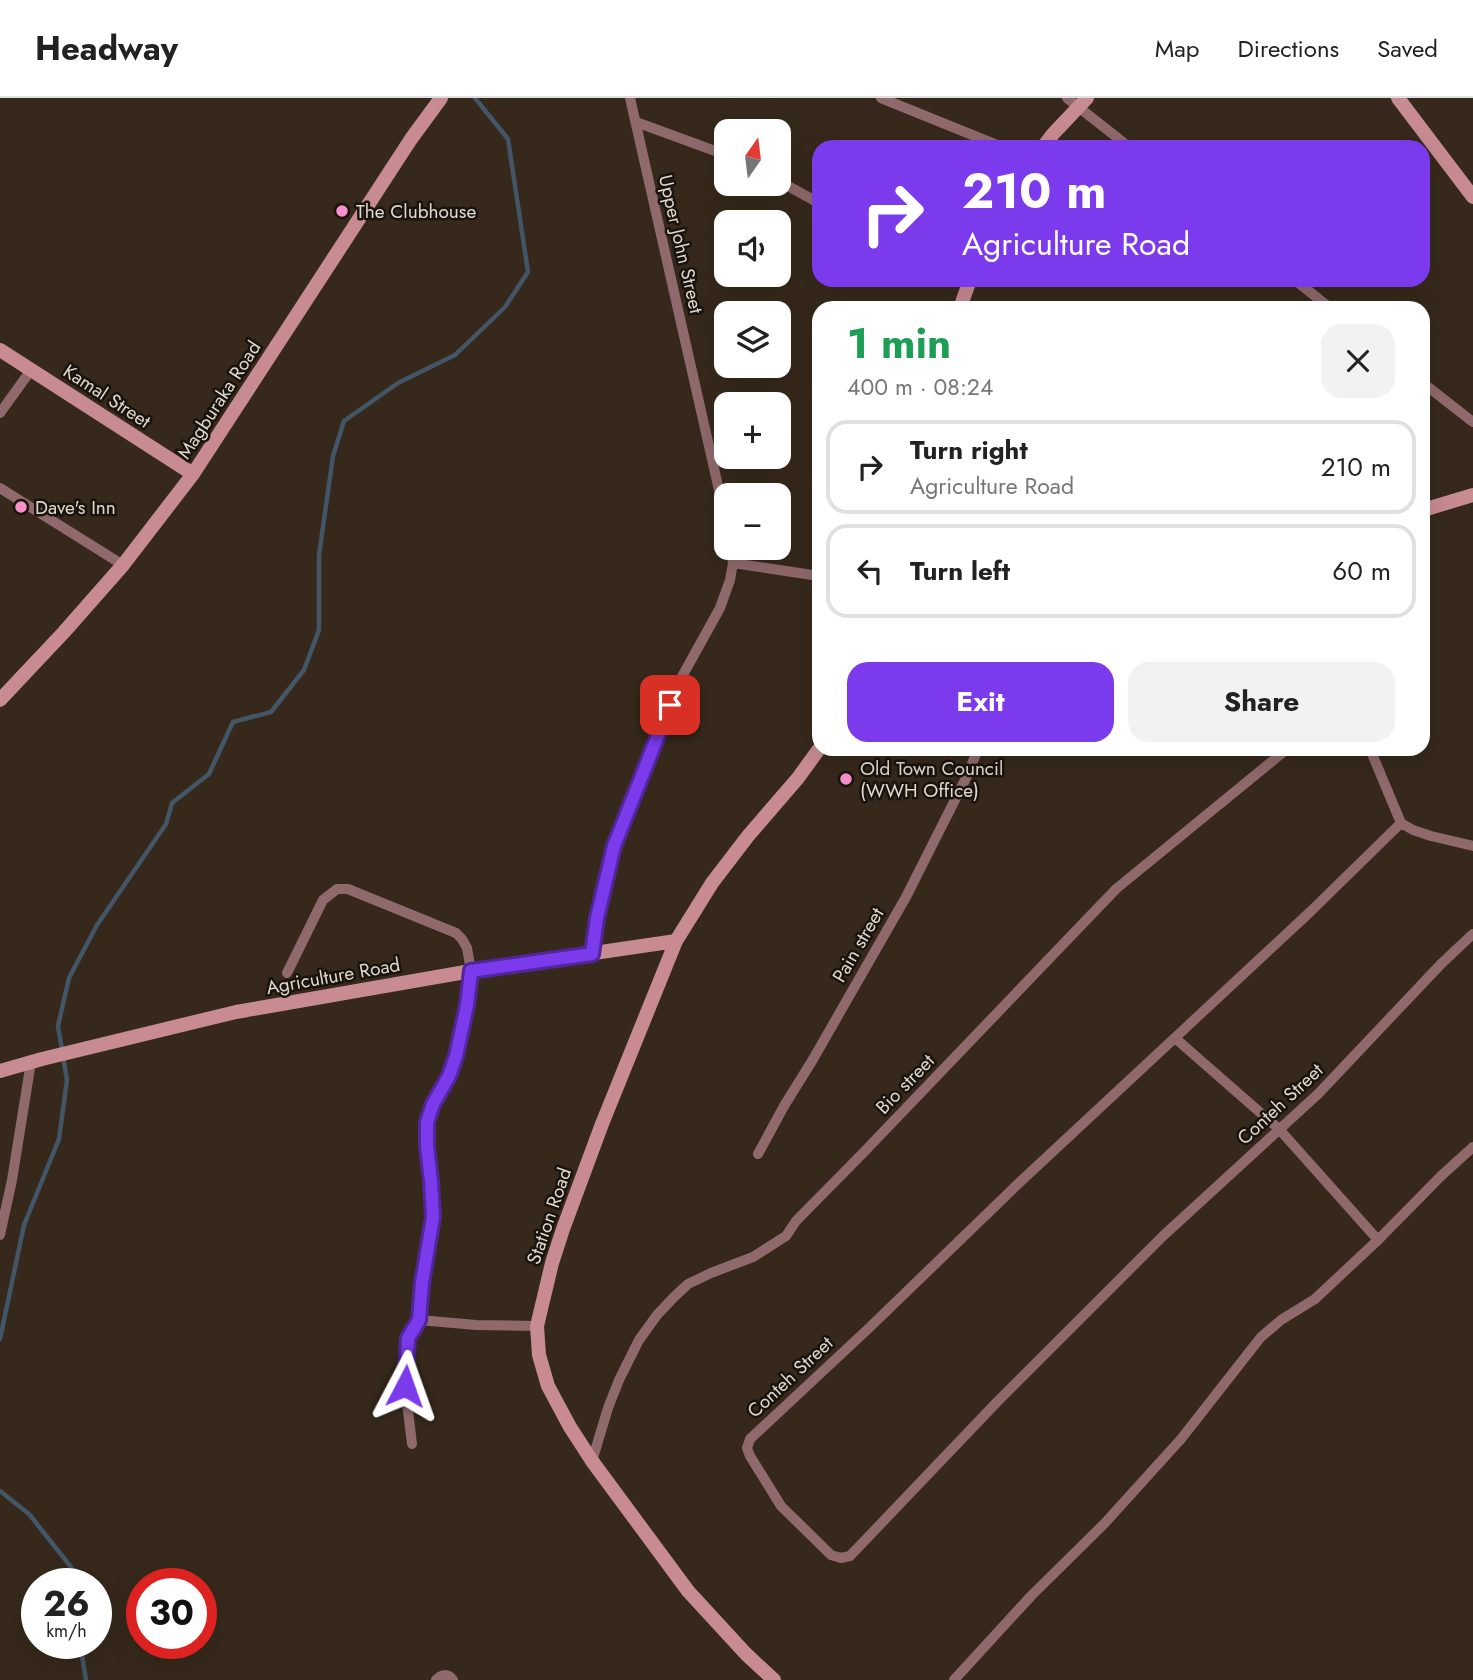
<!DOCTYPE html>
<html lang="en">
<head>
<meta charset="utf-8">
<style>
  body { margin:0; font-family:Jost,sans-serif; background:#f2f2f2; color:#222; height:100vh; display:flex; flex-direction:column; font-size:26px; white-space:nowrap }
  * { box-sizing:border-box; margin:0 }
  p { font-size:23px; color:#767676 }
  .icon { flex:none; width:38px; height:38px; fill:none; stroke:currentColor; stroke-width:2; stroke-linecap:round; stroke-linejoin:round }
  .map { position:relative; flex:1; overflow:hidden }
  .drawer { position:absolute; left:812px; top:203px; width:618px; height:455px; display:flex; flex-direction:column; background:#fff; border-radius:21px; box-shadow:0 7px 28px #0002 }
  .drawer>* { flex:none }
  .hud { position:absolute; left:812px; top:42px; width:618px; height:147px; border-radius:21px; box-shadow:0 7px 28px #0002; background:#7c3aed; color:#fff; overflow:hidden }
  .needle { width:46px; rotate:14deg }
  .buttons { position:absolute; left:714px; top:21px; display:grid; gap:14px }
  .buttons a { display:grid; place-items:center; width:77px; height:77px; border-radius:14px; background:#fff; box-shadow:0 7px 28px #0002; font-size:35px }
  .speed { position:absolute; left:21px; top:1470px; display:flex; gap:14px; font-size:35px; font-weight:700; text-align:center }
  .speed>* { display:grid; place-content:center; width:91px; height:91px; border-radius:50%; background:#fff; box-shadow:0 7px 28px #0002; line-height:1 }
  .speed small { font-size:18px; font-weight:400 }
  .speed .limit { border:10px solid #d22; background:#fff; color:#111 }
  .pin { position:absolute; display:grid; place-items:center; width:60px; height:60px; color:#fff; margin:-30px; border-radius:14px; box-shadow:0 4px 10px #0006 }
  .me { position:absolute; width:77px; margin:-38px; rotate:4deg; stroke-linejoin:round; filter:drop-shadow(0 0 5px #0008) }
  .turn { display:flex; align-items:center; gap:24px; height:147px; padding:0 35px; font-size:32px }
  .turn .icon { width:91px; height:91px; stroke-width:2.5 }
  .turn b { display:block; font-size:49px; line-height:60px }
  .round { display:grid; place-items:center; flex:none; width:74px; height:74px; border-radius:21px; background:#f2f2f2 }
  .head { display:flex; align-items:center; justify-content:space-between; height:119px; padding:0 35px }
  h1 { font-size:42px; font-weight:700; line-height:52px; color:#1e9e55 }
  .button { display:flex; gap:14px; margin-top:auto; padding:14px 35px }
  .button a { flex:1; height:80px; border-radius:21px; background:#7c3aed; color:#fff; font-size:28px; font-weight:700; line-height:80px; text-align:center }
  .button a+a { background:#f2f2f2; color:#222 }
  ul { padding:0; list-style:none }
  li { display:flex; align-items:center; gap:21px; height:94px; margin:0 14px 10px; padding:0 21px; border:4px solid #e0e0e0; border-radius:21px }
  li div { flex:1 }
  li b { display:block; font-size:26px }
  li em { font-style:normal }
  header { display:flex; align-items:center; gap:42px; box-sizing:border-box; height:98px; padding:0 35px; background:#fff; border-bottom:2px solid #e0e0e0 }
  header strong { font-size:33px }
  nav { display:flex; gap:38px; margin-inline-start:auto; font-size:24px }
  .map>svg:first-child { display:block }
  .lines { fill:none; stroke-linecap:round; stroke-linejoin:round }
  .stream { stroke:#435667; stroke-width:4.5 }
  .street { stroke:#90696c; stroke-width:10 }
  .secondary { stroke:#c88b91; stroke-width:14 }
  .route-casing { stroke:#51269a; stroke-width:18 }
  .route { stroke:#7c3aed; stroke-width:12 }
  .poi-dot { fill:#f890cb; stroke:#19130d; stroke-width:2.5 }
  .labels { text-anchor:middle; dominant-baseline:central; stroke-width:5; stroke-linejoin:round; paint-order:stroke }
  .poi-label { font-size:19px; fill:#e0d8cf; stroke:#19130d; text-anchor:start }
  .street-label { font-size:19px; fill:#e0d8cf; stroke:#19130d }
</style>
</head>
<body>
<header>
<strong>Headway</strong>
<nav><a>Map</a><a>Directions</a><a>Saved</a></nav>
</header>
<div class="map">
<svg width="1473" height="1582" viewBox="0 0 1473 1582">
  <rect width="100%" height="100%" fill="#36291b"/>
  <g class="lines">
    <path class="stream" d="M0,1241l24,-114 35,-86 8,-59 -9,-54 11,-48 28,-53 69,-101 6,-21 37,-29 24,-52 38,-10 33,-42 15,-40v-75l14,-99 11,-35 54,-38 57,-28 50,-48 23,-35 -20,-133 -33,-41
      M0,1393l29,23 42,53 2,17
      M80,1545l6,37"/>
    <path class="street" d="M630,0l96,423
      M881,0l121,49
      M1067,0l62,49
      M636,24l90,33
      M779,83l40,22
      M1295,182l35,28
      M1423,285l50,39
      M0,315l31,-43
      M0,390l123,77
      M733,465l86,13
      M1370,651l31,74 12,7 18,6 42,10
      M1401,725l-91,89 -290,270 -151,146 -119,111 -3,9 3,8 31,50 50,49 10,3 9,-2 147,-154 166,-166 155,-142 123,-130 32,-30
      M592,856l6,-36 16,-72 65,-164 41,-74 10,-28 3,-17 -2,-15
      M287,875l36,-73 14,-11h11l108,44 6,6 5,9 4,23 -4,34 -11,51 -7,20 -16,28 -6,17v26l4,34 2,36 -11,66 -3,37 -11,18 -3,30v18l7,58
      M1175,940l104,91 99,111
      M758,1056l26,-48 28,-45 94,-164 61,-121 11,-27
      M0,1137l12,-55 19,-118
      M419,1222l57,5 61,1
      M592,1363l16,-53 11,-28 20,-40 18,-25 17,-18 14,-13 23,-11 42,-16 33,-21 10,-15 67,-68 253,-264 171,-140
      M436,1582c5,-6 12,-7 17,0
      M954,1582l77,-84 73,-72 77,-85 80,-102 20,-17 34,-21 63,-59 63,-64 32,-29"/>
    <path class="secondary" d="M1398,0l75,99
      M1043,49l10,-13 34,-36
      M960,210l10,-28
      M0,252l193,124
      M1423,412l50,-15
      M0,602l64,-68 59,-67 70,-91 218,-335 30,-41
      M0,973l42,-12 194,-47 235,-41 205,-30
      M774,1582l-28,-26 -58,-63 -96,-130 -22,-34 -22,-41 -9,-31 -2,-29 15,-63 11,-34 39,-105 74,-183 36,-58 36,-47 50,-58 21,-29"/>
  </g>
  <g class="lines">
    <defs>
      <path id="route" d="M405,1288l3,-48 11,-18 3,-37 11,-66 -2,-36 -4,-34v-25l6,-18 16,-28 7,-20 11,-51 4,-34 121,-17 5,-36 17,-72 56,-141"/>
    </defs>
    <use href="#route" class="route-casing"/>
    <use href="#route" class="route"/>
  </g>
  <g class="poi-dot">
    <circle cx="342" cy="113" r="7"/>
    <circle cx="21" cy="409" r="7"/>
    <circle cx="846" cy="681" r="7"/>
  </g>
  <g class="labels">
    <g class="poi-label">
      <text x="356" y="113">The Clubhouse</text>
      <text x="35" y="409">Dave's Inn</text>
      <text x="860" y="670">Old Town Council<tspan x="860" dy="22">(WWH Office)</tspan></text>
    </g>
    <g class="street-label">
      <text transform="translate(681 146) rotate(77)">Upper John Street</text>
      <text transform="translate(107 298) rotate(33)">Kamal Street</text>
      <text transform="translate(219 302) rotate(-57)">Magburaka Road</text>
      <text transform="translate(858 847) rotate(-60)">Pain street</text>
      <text transform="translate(333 878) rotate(-10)">Agriculture Road</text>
      <text transform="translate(905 986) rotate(-46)">Bio street</text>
      <text transform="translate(1280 1006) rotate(-43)">Conteh Street</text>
      <text transform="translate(549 1118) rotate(-71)">Station Road</text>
      <text transform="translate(790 1279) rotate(-43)">Conteh Street</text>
    </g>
  </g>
</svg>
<div class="buttons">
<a><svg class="needle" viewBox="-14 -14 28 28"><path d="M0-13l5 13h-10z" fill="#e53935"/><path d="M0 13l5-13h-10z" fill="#767676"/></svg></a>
<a><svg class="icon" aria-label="sound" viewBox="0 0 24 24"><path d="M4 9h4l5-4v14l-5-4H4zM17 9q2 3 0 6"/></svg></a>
<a><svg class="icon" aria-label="layers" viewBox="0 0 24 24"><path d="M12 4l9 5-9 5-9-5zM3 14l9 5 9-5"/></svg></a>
<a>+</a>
<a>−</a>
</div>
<div class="speed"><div>26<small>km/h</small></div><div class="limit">30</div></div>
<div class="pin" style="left:670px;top:607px;background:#d93025"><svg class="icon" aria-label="arrive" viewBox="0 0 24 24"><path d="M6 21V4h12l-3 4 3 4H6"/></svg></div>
<svg class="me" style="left:405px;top:1288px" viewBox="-20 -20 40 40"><path d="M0-17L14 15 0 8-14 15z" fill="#7c3aed" stroke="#fff" stroke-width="4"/></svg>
<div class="hud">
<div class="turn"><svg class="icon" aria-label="right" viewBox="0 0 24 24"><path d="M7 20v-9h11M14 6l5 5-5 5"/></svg><div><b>210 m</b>Agriculture Road</div></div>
</div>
<section class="drawer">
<div class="head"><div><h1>1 min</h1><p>400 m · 08:24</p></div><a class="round"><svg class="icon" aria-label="close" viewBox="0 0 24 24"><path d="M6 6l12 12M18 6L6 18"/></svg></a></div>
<ul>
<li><svg class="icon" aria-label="right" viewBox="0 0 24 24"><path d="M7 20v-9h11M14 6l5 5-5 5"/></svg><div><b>Turn right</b><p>Agriculture Road</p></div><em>210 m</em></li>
<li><svg class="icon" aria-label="left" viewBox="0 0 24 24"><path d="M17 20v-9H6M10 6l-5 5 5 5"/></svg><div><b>Turn left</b></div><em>60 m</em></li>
</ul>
<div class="button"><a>Exit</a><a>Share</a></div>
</section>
</div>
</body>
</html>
